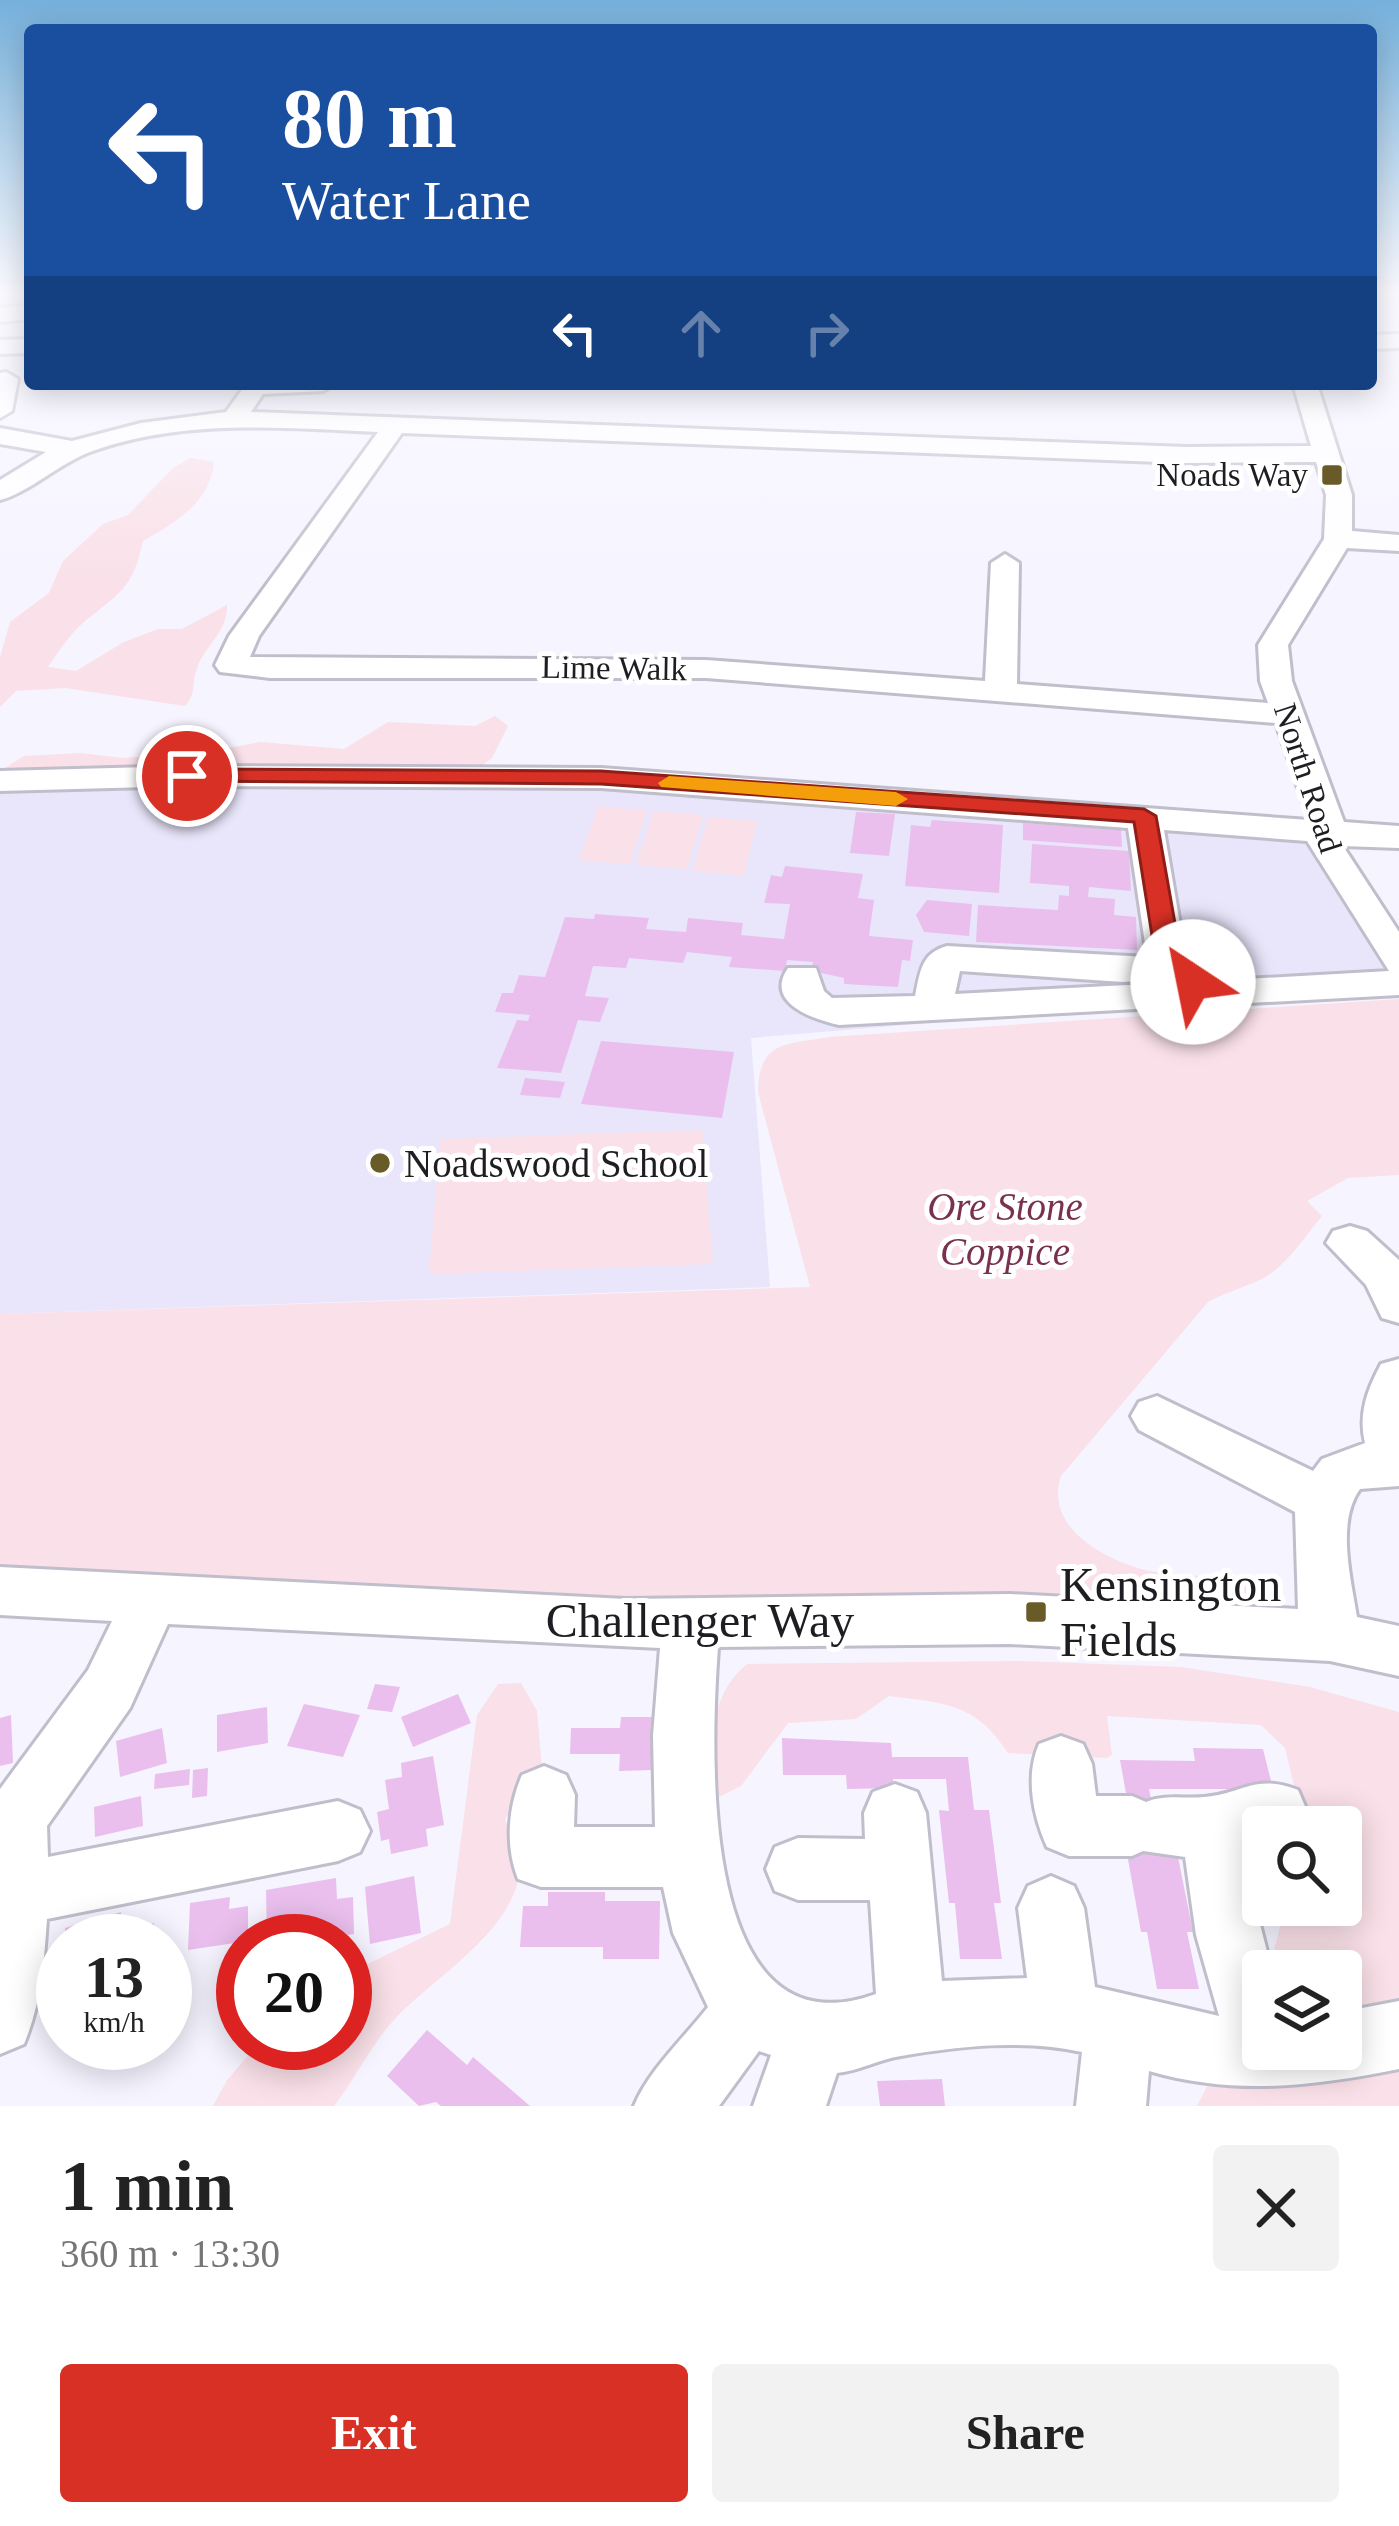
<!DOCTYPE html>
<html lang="en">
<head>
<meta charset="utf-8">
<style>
  body { margin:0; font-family:"Times New Roman",serif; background:#f2f2f2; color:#222; height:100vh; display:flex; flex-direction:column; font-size:45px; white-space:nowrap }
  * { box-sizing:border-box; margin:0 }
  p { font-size:39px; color:#767676 }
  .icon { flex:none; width:66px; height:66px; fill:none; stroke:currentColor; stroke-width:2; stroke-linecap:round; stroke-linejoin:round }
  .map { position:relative; height:2106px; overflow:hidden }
  .drawer { display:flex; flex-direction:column; background:#fff; flex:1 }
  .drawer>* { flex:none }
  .top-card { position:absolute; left:24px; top:24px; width:1353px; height:366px; border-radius:12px; box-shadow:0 6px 30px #0003; background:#1a4fa0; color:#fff; overflow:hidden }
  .buttons { position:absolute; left:1242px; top:1806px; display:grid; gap:24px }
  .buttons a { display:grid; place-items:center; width:120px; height:120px; border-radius:12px; background:#fff; box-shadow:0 6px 30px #0003; font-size:60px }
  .speed { position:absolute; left:36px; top:1914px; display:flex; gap:24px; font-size:60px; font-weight:700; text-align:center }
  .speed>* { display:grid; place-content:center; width:156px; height:156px; border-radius:50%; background:#fff; box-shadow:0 6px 30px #0003; line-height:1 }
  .speed small { font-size:30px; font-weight:400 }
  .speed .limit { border:18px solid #d22; background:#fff; color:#111 }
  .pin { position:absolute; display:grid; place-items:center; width:102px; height:102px; color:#fff; margin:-51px; border:6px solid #fff; border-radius:50%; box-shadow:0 3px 12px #0007 }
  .me { position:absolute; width:132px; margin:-66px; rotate:326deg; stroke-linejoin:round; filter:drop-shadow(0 0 9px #0008) }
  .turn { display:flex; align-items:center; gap:42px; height:252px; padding:0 60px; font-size:54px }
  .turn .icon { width:156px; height:156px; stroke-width:2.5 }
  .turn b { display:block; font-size:84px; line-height:102px }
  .lanes { display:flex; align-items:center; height:114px; padding:0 60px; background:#0003; justify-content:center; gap:60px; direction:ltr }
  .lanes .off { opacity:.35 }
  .round { display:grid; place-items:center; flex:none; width:126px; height:126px; border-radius:12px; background:#f2f2f2 }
  .headline { display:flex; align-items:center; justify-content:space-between; height:204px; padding:0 60px }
  h1 { font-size:72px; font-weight:700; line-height:90px }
  .cta { display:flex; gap:24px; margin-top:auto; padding:24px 60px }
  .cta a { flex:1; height:138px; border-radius:12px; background:#d93025; color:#fff; font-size:48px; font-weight:700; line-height:138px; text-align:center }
  .cta a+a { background:#f2f2f2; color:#222 }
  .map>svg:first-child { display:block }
  .built { fill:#e9e6fb }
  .green { fill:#fae0e8 }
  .building { fill:#eabfed }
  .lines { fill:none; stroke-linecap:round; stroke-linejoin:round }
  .minor-casing { stroke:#c0becb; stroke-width:6 }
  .minor { fill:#fff; fill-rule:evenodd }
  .route { fill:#d93025; stroke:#8d1f18; stroke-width:3 }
  .slow { fill:#f59e0b }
  .poi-dot { fill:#695b28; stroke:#fff; stroke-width:4.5 }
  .labels { text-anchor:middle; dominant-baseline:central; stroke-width:10; stroke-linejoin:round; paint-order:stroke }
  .far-poi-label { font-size:33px; fill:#1e1e22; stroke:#fff; text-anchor:end }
  .far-street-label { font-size:33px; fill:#1e1e22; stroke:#fff }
  .poi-label { font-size:39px; fill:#1e1e22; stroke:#fff; text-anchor:start }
  .park-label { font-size:39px; font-style:italic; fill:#7a314f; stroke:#fff }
  .near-poi-label { font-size:48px; fill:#1e1e22; stroke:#fff; text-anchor:start }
  .near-street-label { font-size:48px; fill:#1e1e22; stroke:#fff }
</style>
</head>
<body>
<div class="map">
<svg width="1399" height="2106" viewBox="0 0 1399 2106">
  <rect width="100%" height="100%" fill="#f6f4ff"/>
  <path class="built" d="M601,778l701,49 93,157 -644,54 19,249 -770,27v-533z"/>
  <path class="green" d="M190,458l24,4c-4,41 -38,60 -71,79 -10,48 -24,52 -59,81 -14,12 -26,30 -36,45l28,4 48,-29 34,-13h24l45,-24c1,27 -22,40 -30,63 -6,16 0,25 -12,38l-120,-18 -49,3 -16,16v-50l10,-35 39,-29 14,-32 40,-37 25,-9 45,-47z
    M495,716l13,10 -16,32 -29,22 -463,-9 24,-15 56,-3 43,5 91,-7 46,-9 84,7 44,-27 87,4z
    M598,806l49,4 -17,54 -51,-4z
    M654,811l49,4 -16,54 -51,-4z
    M708,817l49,4 -13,55 -51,-5z
    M1399,999v176l-51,3 -41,23 15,15c-16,19 -31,43 -52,58 -13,10 -43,17 -62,28l-147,174c-17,50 41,83 84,94 30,7 65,5 96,8l13,22 -14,14 -342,-4 -898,-34v-262l810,-27 -52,-195c1,-52 28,-47 71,-55z
    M702,1130l11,134 -284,10 11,-135z
    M1021,1661l160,6 129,20 89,25v300l-58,15v-56h-72l15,-61 6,-5h51v-78h-37l-19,-79 -24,-23 -154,-9 5,39 -5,3 -99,-5c-32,-50 -64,-50 -119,-57l-33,23 -68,4 -47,63 -28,14c-1,-50 -8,-101 34,-136z
    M521,1683l16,28 5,56 -37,52c5,13 15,31 15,44 1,66 -90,116 -127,158 -22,24 -38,58 -59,85h-121l14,-26 32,-37h86v-68l105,-51 27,-209 21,-31z
    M1399,2062v44h-202l17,-33z"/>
  <path class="building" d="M856,812l39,2 -6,42 -39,-3z
    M932,820l71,5 -4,68 -94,-7 6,-61 19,2z
    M1023,823l98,7 1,17 -99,-7z
    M1032,844l97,7 2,40 -42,-4 -1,10 27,2 -1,16 22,2 1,33 -161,-8 2,-37 80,5 1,-15 10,1v-10l-39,-3z
    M785,866l78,8 -5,24 16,2 -5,36 44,4 -3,21 -8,-1 -4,27 -54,-3v-6l-32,-7 1,-9 -26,-2 -2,11 -56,-4 3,-10 -45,-5 -4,11 -54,-5 -3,10 -33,-2 -8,30 24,2 -9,24 -22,-2 -17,53 -64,-5 20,-48 11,1 2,-6 -35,-3 7,-19h11l6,-18 26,2 20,-60 29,2 1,-5 54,4 -3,11 40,3 2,-14 55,5 -2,12 43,4 6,-35 -26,-1 7,-28 11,2z
    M927,900l45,4 -3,32 -45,-4 -8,-17z
    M601,1041l133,11 -12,66 -141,-14z
    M525,1078l40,4 -5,16 -40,-3z
    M375,1684l25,3 -8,25 -25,-3z
    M458,1694l13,29 -58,24 -12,-30z
    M304,1704l56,11 -17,42 -56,-11z
    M267,1707l1,36 -51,9v-37z
    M11,1715l2,48 -13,3v-48z
    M621,1717h33l-1,53 -34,1 1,-17h-50l1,-26h49z
    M162,1728l5,35 -47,14 -4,-36z
    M782,1738l109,5 1,14h76l6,53h15l12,93h-7l8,56h-42l-5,-56h-6l-10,-93 10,1 -3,-32h-53l1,9 -47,1 -1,-14h-63z
    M1193,1748l70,1 10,40h-124l10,48h15l19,95h-6l12,57h-42l-10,-57h-6l-17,-95h10l-14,-77 75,1z
    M433,1756l11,69 -18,4 2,17 -37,8 -2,-15 -8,2 -4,-29 12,-3 -4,-29 17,-3 -1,-14z
    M208,1768l-1,28 -15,2 1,-28z
    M190,1769l-1,16 -35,4 1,-15z
    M141,1796l2,30 -48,11 -1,-30z
    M414,1876l7,57 -51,11 -5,-57z
    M336,1878l1,21 16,-2 1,37 -44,7h-43l-1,-51z
    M548,1892h57v9h55l-1,58h-56v-12h-83l3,-41h25z
    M230,1897l-1,12 19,-3v35l-60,9 2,-47z
    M121,1912l1,20 32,-9 2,18h-90l-1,-13z
    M427,2030l40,35 6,-8 57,49h-89l-5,-4 -17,4 -32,-30z
    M942,2079l3,27h-65l-3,-25z"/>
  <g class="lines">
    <defs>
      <path id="minor" d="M30,305v14l-30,3v-14z
        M1399,334v14l-28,1v-14z
        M30,339v14l-30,1v-14z
        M6,372l12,7 -6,32 -12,7v-45z
        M246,384h89l-12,7 -60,3 -12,18 935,35 125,-1 -18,-62h24l35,111v36l47,4v16l-52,-3 -59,97 4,36 52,141 55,4v22l-56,-2 56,86v63l-560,30c-26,-6 -75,-22 -51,-57h28l8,23 8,7 83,-2c5,-24 6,-43 32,-50l200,11 -19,-129 -527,-40 -414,-2 -187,5v-20l187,-5 414,2 708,52 -33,-97 -570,-45h-436l-50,-6 -5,-7 14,-29 149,-204c-96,-4 -196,-14 -288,20 -30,11 -62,41 -90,48v-20l46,-28 -46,-8v-16l72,13 69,-18 85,-11zM402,433l784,30 130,-1 10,33 -2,44 -66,106 2,36 8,22 -251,-19 2,-121 -14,-9 -14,9 -6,118 -279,-21 -456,-3 9,-21zM1164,830l143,11 82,130 -179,10 -22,-20 -4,-13zM960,971l163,11 39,-3 5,4 -212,11z
        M1350,1226l17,5 32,29v63l-17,-5 -16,-33 -40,-42 7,-12z
        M1399,1359v127l-39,3c-24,33 -9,90 -3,128l42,9v50l-69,-15 -320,-17 -292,3c-7,101 -22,412 158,347l-6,-94h-72l-23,-9 -9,-22 9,-22 23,-9 67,1 -1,-26 9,-21 22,-8 22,8 9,21 16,168 85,-3 -9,-70 10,-22 23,-10 23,10 10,22 11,79 124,29 -23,-81 -11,-78 -42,-6 -11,5h-63l-22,-9c-14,-31 -22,-71 -8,-103l22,-8 22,8 9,20 4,32h36l14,6c19,-8 38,-3 58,-5 39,-3 50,-24 94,-7l9,21 -7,16h-37v14l-14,3 5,57 18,70h-9v78h78v-37l58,-11v68c-85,17 -164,27 -250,2l-3,35h-70l6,-54c-59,-13 -123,-6 -181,4 -22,3 -42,15 -64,17l-11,33h-73l18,-51 -12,-4 -40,55h-85c15,-36 49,-67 74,-99l-35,-74 -10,-46h-122l-23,-8c-13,-33 -10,-72 4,-104l22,-9 22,9 9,20 -1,32h81l-2,-91 7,-88 -492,-24 -38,84 -83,118 1,31 290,-56 22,9 10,21 -10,21 -22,9 -291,58c-3,44 -6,84 -23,125l-24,10v-265l88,-119 24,-49 -112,-6v-48l626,32 384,-5 288,15 -3,-97 -156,-82 -8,-14 8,-14 18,-6 156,75 9,-12 43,-16c-7,-29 2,-53 16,-79z"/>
    </defs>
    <use href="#minor" class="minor-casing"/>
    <use href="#minor" class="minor"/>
  </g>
  <linearGradient id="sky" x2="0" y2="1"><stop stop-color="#75b0db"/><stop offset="0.5" stop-color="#fbfaff"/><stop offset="1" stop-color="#fbfaff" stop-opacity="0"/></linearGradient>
  <rect width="1399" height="585" fill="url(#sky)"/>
  <path class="route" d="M187,769l414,2 543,38 12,7 26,147 24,19 -3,6h-19l-27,-21 -23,-145 -533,-38 -422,-3 -3,-5z"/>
  <path class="slow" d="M669,776l227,16 12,7 -12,7 -235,-19 -3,-4z"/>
  <g class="poi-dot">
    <rect x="1320" y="463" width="24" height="24" rx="6"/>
    <circle cx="380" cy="1163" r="12"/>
    <rect x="1024" y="1600" width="24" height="24" rx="6"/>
  </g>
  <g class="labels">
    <g class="far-poi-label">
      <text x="1308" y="475">Noads Way</text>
    </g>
    <g class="far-street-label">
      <text transform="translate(614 668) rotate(1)">Lime Walk</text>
      <text transform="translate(1308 778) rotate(72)">North Road</text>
    </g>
    <g class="poi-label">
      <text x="404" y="1163">Noadswood School</text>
    </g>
    <g class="park-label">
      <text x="1005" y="1206">Ore Stone<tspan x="1005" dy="45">Coppice</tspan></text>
    </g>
    <g class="near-poi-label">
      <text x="1060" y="1584">Kensington<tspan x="1060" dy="55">Fields</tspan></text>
    </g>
    <g class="near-street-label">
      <text x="700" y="1620">Challenger Way</text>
    </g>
  </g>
</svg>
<div class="buttons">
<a><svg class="icon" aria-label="search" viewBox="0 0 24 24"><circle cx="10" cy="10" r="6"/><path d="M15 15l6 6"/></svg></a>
<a><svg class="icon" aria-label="layers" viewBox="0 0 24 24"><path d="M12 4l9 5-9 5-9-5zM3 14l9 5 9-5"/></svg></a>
</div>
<div class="speed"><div>13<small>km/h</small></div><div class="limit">20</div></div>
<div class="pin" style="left:187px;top:776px;background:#d93025"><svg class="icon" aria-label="arrive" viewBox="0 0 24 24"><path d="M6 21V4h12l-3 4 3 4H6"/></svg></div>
<svg class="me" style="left:1193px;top:982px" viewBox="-20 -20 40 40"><circle r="19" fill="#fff"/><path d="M0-13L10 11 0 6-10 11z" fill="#d93025"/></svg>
<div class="top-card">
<div class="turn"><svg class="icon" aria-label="left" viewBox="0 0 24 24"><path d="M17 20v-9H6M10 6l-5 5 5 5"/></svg><div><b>80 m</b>Water Lane</div></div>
<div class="lanes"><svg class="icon" aria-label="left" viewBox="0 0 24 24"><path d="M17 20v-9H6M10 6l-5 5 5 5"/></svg><svg class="icon off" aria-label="ahead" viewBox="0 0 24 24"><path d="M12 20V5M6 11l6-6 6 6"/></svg><svg class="icon off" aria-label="right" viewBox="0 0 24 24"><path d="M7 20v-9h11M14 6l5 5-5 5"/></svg></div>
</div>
</div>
<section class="drawer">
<div class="headline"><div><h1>1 min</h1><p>360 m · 13:30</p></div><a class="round"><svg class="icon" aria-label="close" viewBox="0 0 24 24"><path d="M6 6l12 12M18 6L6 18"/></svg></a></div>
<div class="cta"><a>Exit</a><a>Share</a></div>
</section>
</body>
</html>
